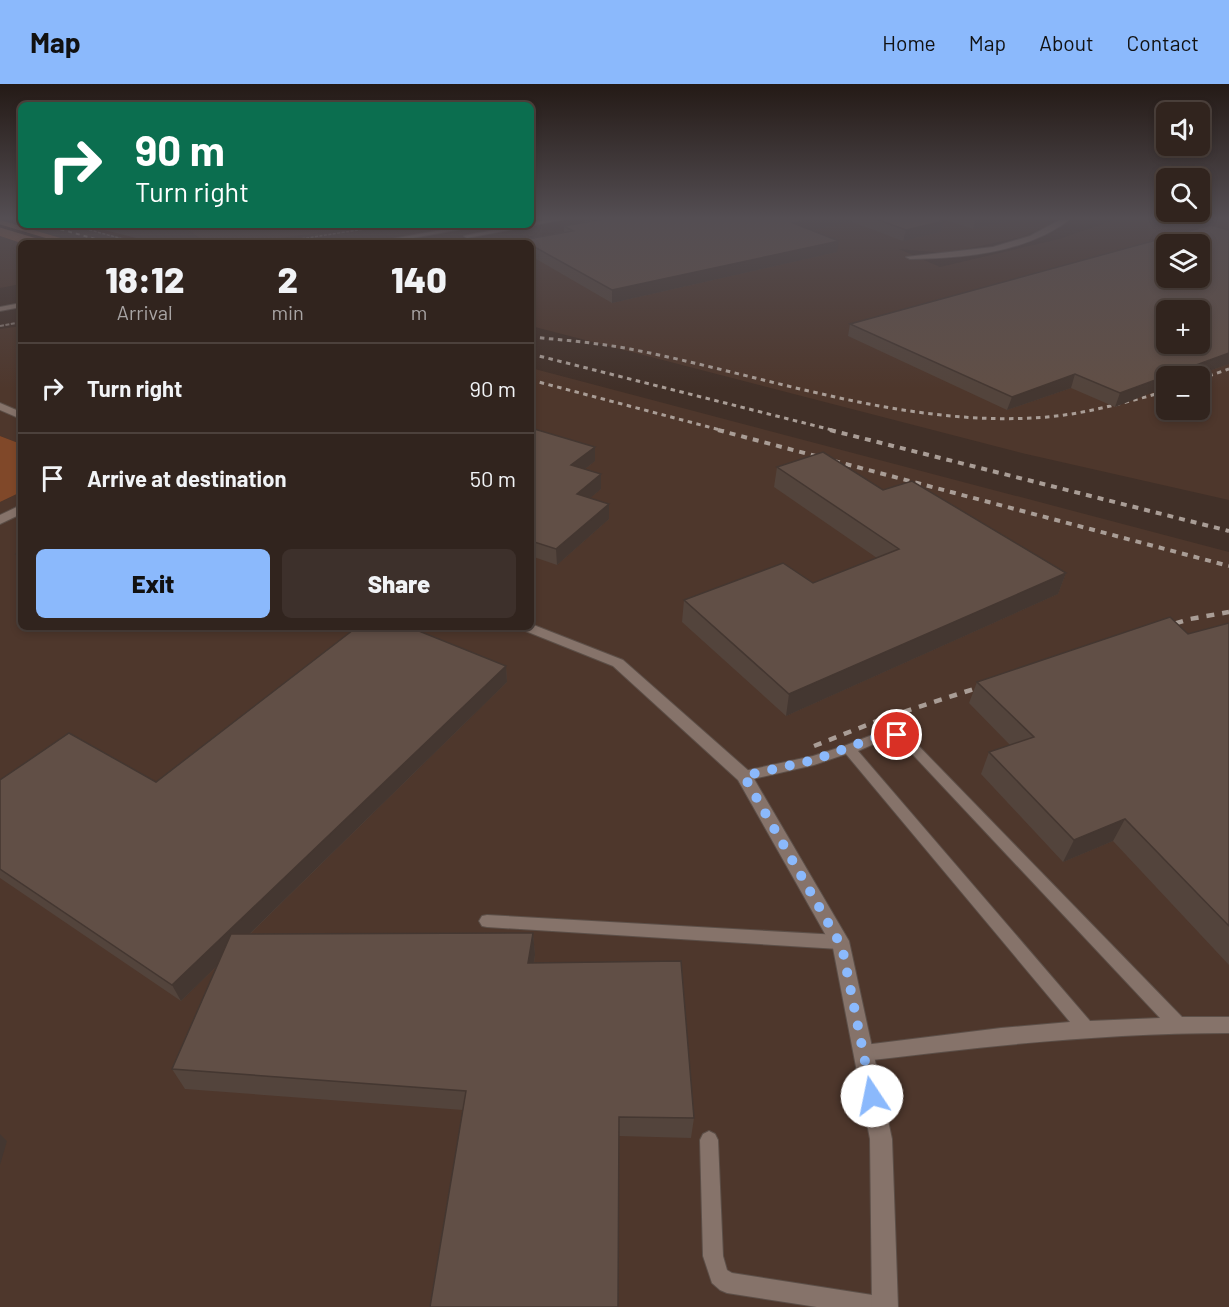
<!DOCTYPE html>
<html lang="en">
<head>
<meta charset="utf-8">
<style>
  body { margin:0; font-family:Barlow,sans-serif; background:#3d302b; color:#f1f3f6; height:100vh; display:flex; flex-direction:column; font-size:22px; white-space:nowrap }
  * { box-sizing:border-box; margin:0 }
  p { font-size:20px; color:#a8a4a4 }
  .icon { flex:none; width:33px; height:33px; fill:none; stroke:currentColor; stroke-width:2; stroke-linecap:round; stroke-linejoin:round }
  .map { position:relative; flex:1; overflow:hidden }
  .drawer { position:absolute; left:18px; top:156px; width:516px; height:390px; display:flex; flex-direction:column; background:#31241e; border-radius:9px; box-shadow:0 3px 9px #0003,0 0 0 2px #4c413c }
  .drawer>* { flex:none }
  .guide { position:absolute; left:18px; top:18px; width:516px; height:126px; border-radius:9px; box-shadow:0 3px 9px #0003,0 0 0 2px #4c413c; background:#0b6e4f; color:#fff; overflow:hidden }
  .buttons { position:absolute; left:1156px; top:18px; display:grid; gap:12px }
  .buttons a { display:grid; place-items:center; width:54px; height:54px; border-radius:9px; background:#31241e; box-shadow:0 3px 9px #0003,0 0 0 2px #4c413c; font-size:30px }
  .pin { position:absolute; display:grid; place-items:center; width:51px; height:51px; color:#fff; margin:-26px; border:3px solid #fff; border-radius:50%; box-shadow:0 2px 6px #0007 }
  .me { position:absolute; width:66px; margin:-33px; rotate:349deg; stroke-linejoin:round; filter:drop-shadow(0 0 4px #0008) }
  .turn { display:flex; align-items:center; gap:21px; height:126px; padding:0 18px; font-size:27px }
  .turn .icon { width:78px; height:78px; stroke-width:2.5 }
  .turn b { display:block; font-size:42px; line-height:51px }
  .eta { display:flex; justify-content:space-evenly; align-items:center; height:102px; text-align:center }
  .eta b { font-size:36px; font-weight:800; line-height:42px }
  .action { display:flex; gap:12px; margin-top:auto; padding:12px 18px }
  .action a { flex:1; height:69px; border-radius:9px; background:#8bb9fc; color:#111; font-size:24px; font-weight:800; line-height:69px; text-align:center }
  .action a+a { background:#3d302b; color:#f1f3f6 }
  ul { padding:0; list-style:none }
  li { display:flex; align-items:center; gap:18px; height:90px; padding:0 18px; border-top:2px solid #4c413c }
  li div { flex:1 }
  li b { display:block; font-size:22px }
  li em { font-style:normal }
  header { display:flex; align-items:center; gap:36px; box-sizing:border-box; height:84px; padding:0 30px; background:#8bb9fc; color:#111 }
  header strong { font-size:28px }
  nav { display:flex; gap:33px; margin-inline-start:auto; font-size:21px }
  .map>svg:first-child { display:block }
  .built { fill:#4e372c; fill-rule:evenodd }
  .green { fill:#804829 }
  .forest { fill:#9e5b38 }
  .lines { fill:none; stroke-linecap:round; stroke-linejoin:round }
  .stream { stroke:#300f00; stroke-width:3 }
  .service-casing { stroke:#5c4f48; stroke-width:2 }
  .minor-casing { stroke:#5c4f48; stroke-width:2 }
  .tertiary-casing { stroke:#5c4f48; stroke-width:2 }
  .secondary-casing { stroke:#5c4f48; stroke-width:2 }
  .path-far1 { stroke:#867871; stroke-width:1.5; stroke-dasharray:3 1.5; stroke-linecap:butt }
  .path { stroke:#867871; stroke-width:2; stroke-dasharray:4 1.5; stroke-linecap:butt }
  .service { fill:#86736a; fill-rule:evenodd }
  .minor { fill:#86736a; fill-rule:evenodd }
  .tertiary { fill:#86736a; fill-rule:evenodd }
  .secondary { fill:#86736a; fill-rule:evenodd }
  .rail-far3 { stroke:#a99d96; stroke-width:2; stroke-dasharray:4 4; stroke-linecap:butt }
  .rail-far2 { stroke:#a99d96; stroke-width:3; stroke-dasharray:4.5 4.5; stroke-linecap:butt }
  .rail-far1 { stroke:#a99d96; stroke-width:4; stroke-dasharray:6 6; stroke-linecap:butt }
  .rail { stroke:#a99d96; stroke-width:4.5; stroke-dasharray:8 8; stroke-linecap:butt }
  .wall { fill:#53443c }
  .shaded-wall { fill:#443731 }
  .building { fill:#614f46; stroke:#443731; stroke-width:1.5; fill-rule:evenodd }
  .route { stroke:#8bb9fc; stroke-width:10; stroke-dasharray:0 18 }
</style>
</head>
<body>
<header>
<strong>Map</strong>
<nav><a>Home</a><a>Map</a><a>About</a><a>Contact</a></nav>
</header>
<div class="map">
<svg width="1229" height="1223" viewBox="0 0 1229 1223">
  <rect width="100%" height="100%" fill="#413028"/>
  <path class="built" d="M640,133h390l17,3 2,5 -28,12 -74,16 -48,-4 41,18 119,-28 64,-22h106v283l-203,-46 -495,-128v-83h-23zM1167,160h33v34h-33zM1167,226h33v34h-33zM1167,292h33v34h-33z
    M181,141h189l-122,18h-41z
    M0,152l21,7v41l-21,4z
    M21,242v118l-21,-8v-107z
    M531,284l698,184v755h-1229v-805l21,-10v135h510z"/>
  <path class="green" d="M0,352l21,8v48l-21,10z"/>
  <path class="forest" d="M0,136l77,23h-56l-21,-7z"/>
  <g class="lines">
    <path class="stream" d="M78,141l72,18
      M0,142l57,17"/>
    <defs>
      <path id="service" d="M890,644l19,8 273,281h47v16c-123,0 -243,13 -365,28l-6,-2 -3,-6 3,-6 6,-2 137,-17 69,-6 -224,-268 -32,11 -70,16 -5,-2 -2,-3 2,-3 5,-2 69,-15 31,-10zM890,653l11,5 259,276 -70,3 -232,-270z
        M487,831l352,20 5,2 3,5 -3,5 -5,2 -352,-22 -5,-1 -3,-5 3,-5z
        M709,1047l6,3 3,6 5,116 4,14 5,3 153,24 7,3 3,7h-78l-90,-14 -7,-3 -8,-7 -9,-27 -3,-116 3,-6z"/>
      <path id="minor" d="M1065,133h8c-45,36 -108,41 -163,42l-4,-2 87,-10 37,-11z
        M21,421v9l-21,10v-9z"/>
      <path id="tertiary" d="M0,319l21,9v7l-21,-9z
        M531,540l92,36 127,112 99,169 43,198 6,168h-26l-2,-168 -37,-191 -95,-168 -125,-114 -90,-36 -2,-3h10z"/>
      <path id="secondary" d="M561,133h15l-109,21 -3,-2 54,-11h13v-2z
        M468,141h15l-97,18h-15z
        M21,219v4l-21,4v-4z"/>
    </defs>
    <use href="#service" class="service-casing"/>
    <use href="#minor" class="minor-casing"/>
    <use href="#tertiary" class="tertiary-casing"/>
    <use href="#secondary" class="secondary-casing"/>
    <path class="path-far1" d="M585,138l29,-5
      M72,141l65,18
      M275,159l115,-18"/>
    <path class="path" d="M0,242l21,-4"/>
    <use href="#service" class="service"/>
    <use href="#minor" class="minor"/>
    <use href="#tertiary" class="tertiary"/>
    <use href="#secondary" class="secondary"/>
    <path class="rail-far3" d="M8,133l13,4
      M45,141l65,18"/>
    <path class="rail-far2" d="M531,253c33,3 67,6 99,12 134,26 265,76 403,69 46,-2 90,-15 134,-27
      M531,270l305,77
      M1200,295l29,-10
      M531,296l193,51"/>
    <path class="rail-far1" d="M718,346l511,136
      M830,346l399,101"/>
    <path class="rail" d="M1160,544l30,-9 39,-7
      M814,662l68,-27 107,-35"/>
  </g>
  <path class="wall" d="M614,133h317l10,15 -38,9 -51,-19 -40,8 25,22 -225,51 -81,-47v-13h-9v-3l42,-8v-6z
    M937,133h74l-1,4 -37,8z
    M1229,146v134l-34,12h-28l-52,31 -44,-19 -64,22 -159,-74 2,-12z
    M531,344l64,19v14l-10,8 16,20 -11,9 19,6v15l-52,46 -26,-9z
    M777,383l106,23 183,83 -8,21 -272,122 -104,-94 2,-22 129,-17 64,-25 -103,-71z
    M21,467v13l-5,-10z
    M1229,539v342l-116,-124 -50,21 -82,-88 8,-22 21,-7 -41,-42 8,-21 211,-48z
    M506,582l1,16 -257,252 283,-1 2,22 -1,8 160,155 -3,20 -72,-2 -156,-26 -278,-21 -13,-20 45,-103 -36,35 -181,-123v-98l156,2z"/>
  <path class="shaded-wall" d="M824,133h28v5l-60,12 1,-11z
    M976,133h35l-1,4 -37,8z
    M944,137l-3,11 -38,9 3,-11z
    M839,157l-2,11 -225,51v-13z
    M1229,269v11l-34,12h-28v11l-52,20 5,-14z
    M1075,290l-4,14 -64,22 5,-13z
    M595,363v14l-24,19v-15z
    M601,390v15l-24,20v-15z
    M609,420v15l-52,46 -1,-16z
    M1066,489l-8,21 -272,122 3,-22z
    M506,582l1,16 -326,319 -9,-16z
    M1125,735l-12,22 -50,21 11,-22z
    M533,849l2,22 -5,30 -2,-22z
    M0,1050l7,7 -7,24z"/>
  <path class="building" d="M614,133h210l-31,6 46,18 -227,49 -81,-45v-2h-4l-5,-3 51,-9 -9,-5z
    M870,133h61l13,4 -38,9z
    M1211,141l18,5v123l-109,40 -45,-19 -63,23 -162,-73zM1167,160h33v34h-33zM1167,226h33v34h-33z
    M531,344l64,19 -24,18 30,9 -24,20 32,10 -53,45 -25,-8z
    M823,368l60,38 29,-9 154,92 -277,121 -105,-94 99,-37 30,20 86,-34 -122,-82z
    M21,467v5l-5,-2z
    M1170,533l18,17 41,-11v303l-104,-107 -51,21 -85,-88 45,-15 -57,-55z
    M357,543h52l97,39 -334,319 -172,-116v-89l69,-47 87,49z
    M533,849l-5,30 153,-2 13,157 -75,-1 -1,190h-188l36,-216 -294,-22 59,-135z"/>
  <linearGradient id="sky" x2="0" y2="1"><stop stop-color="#241a16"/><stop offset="0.44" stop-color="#544e53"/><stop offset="1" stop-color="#544e53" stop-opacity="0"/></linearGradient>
  <rect width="1229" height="305" fill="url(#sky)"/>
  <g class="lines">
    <path class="route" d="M872,1012l-30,-149 -98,-171 70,-16 76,-28 7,3"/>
  </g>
</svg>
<div class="buttons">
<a><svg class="icon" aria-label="sound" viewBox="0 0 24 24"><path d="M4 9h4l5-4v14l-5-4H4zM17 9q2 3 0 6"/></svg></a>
<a><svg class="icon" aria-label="search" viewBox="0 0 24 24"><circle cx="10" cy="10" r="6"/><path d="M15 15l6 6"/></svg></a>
<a><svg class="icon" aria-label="layers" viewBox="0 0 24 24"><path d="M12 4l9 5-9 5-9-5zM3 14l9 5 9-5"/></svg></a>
<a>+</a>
<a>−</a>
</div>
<div class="pin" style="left:897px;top:651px;background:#d93025"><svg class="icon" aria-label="arrive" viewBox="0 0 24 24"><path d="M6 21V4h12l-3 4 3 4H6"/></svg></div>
<svg class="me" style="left:872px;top:1012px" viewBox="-20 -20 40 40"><circle r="19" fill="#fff"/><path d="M0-13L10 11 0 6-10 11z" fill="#8bb9fc"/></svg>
<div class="guide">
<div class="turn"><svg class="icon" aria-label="right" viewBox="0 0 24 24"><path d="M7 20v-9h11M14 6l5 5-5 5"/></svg><div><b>90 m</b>Turn right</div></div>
</div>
<section class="drawer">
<div class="eta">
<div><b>18:12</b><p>Arrival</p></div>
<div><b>2</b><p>min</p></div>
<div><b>140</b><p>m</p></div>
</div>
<ul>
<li><svg class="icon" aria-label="right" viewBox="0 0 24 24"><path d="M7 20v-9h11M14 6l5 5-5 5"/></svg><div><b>Turn right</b></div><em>90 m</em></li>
<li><svg class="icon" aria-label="arrive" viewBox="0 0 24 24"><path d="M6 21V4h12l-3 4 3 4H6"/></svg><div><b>Arrive at destination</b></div><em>50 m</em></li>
</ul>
<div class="action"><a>Exit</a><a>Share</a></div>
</section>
</div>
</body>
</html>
